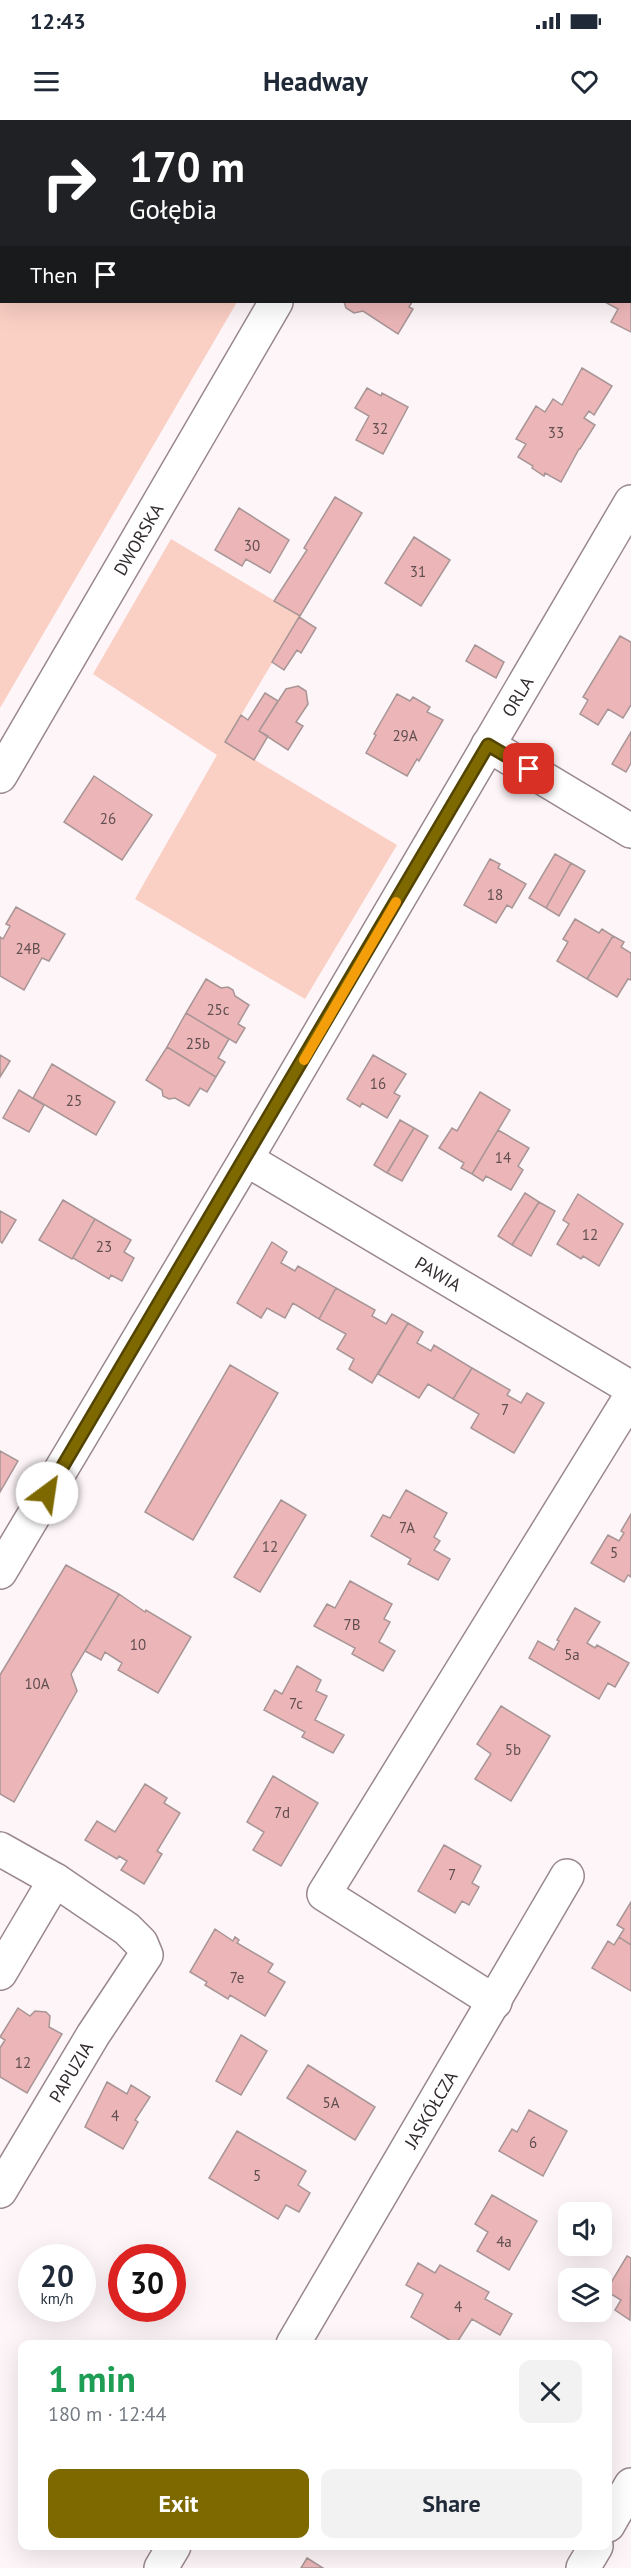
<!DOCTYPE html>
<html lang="en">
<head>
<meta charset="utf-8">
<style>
  body { margin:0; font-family:"PT Sans",sans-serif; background:#f2f2f3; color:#1f2937; height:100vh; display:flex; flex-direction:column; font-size:22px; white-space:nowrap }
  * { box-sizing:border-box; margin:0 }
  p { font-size:20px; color:#747a83 }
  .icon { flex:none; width:33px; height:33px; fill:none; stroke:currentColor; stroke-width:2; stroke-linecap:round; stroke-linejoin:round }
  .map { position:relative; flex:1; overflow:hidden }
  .panel { position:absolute; left:18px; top:2220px; width:594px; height:210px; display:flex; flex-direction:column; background:#fff; border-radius:12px; box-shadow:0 6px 24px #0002 }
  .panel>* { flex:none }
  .banner { position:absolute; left:0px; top:0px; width:632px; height:183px; box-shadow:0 6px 24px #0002; background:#202124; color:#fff; overflow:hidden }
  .controls { position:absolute; left:558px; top:2082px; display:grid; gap:12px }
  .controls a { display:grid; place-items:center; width:54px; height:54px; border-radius:12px; background:#fff; box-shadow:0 6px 24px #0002; font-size:30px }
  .speed { position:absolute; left:18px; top:2124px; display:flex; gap:12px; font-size:30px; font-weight:700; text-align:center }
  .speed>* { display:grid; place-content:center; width:78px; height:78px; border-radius:50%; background:#fff; box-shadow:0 6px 24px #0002; line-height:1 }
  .speed small { font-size:15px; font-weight:400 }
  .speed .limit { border:9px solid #d22; background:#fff; color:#111 }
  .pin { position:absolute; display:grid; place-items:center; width:51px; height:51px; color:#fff; margin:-26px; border-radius:12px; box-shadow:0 3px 9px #0006 }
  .me { position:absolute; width:66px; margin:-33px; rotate:31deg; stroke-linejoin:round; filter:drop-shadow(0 0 4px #0008) }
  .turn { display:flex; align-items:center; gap:21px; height:126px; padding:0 30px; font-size:27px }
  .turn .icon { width:78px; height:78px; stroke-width:2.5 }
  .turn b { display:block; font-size:42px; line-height:51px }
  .then { display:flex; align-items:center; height:57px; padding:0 30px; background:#0003; gap:12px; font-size:22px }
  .round { display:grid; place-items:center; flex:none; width:63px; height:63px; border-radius:12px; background:#f2f2f3 }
  .overview { display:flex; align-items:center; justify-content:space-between; height:102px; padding:0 30px }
  h1 { font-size:36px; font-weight:700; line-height:45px; color:#1e9e55 }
  .button { display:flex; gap:12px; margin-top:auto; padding:12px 30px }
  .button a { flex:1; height:69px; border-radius:12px; background:#7e6900; color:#fff; font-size:24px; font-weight:700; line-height:69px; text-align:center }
  .button a+a { background:#f2f2f3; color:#1f2937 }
  .status { display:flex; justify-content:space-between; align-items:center; height:42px; padding:0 30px; background:#fff; direction:ltr }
  .status svg { height:16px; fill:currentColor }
  header { display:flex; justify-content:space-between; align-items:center; height:78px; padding:0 30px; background:#fff; font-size:27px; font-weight:700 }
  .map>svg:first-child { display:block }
  .green { fill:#facfc4 }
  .building { fill:#ecb6b8; stroke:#a89596; stroke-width:1.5 }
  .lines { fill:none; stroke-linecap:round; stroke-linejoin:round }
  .minor-casing { stroke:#9a888e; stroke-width:36 }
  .minor { stroke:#fff; stroke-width:33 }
  .route-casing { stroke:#524400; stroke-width:15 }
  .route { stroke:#7e6900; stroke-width:10 }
  .slow { stroke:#f59e0b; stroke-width:10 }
  .labels { text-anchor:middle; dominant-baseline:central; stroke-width:4.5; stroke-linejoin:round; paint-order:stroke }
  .number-label { font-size:15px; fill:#614e50 }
  .street-label { font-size:18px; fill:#332c2e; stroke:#fff }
</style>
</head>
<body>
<div class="status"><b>12:43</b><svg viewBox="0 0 49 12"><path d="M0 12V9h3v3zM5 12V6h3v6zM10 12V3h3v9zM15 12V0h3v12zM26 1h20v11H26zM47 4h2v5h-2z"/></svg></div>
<header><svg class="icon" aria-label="menu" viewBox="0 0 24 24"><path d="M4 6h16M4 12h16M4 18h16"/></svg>Headway<svg class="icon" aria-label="heart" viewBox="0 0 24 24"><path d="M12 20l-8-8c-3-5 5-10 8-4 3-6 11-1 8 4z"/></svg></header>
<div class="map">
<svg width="631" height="2448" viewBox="0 0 631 2448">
  <rect width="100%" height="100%" fill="#fdf5f8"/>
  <path class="green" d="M0,0h104l-102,2v180h235l-237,406z
    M171,419l129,77 -75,126 172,103 -92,154 -170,-100 82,-144 -124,-81z"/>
  <path class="building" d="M630,153l1,1v58l-20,-10 7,-13 -13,-7h25z
    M344,182h68l-3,5 4,2 -15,25 -35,-23 -9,2 -8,-5z
    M582,248l30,18 -18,29 -5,-4 -5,7 11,7 -15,24h-1l-18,33 -16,-9 -1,3 -12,-8 1,-2 -15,-9 8,-13 -10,-5 20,-33 9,6 8,-13 9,6z
    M367,268l14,8 1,-3 26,14 -25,47 -27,-14 13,-24 -14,-8z
    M335,377l27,16 -62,103 -26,-15 33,-51 -3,-2z
    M239,388l50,32 -19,33 -24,-14 -4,7 -27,-16z
    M414,417l36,23 -29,46 -36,-23z
    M299,497l17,11 -15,25 -4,-3 -13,20 -12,-8z
    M620,516l11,6v63l-8,13 -15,-9 -10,16 -18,-11 8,-14 -5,-3z
    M475,525l29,17 -8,16 -30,-17z
    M298,566l8,5 2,13 -12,18 7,4 -15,24 -29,-19 27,-42z
    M265,573l13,8 -19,30 9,5 -14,24 -29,-18 16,-27 7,5z
    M397,574l13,7 3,-4 17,10 -3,5 16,8 -24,41 -2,-2 -10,17 -41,-23 10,-18 -2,-1z
    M631,612v31l-5,9 -14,-8z
    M94,656l58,39 -30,45 -58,-38z
    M555,734l16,9 -25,45 -17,-10z
    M490,739l10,5 -2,4 28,16 -14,24 -5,-3 -11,18 -32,-18z
    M571,743l14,8 -26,45 -13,-8z
    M16,787l49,27 -16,27 -7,-3 -18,32 -24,-14v-39l3,2 7,-13 -4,-2z
    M575,799l24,14 3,-4 11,7 -26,43 -30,-18 11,-19 -5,-3z
    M613,816l11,6 -3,5 10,6v27l-3,-1 -11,18 -30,-18z
    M206,859l15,9 7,-1 5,3 2,6 14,9 -11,19 7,4 -9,15 -50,-30z
    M186,893l43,26 -11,19 7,4 -9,15 -49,-30z
    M167,927l49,30 -9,15 -7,-4 -11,18 -14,-8 -6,1 -6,-3 -1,-6 -16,-10z
    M0,935l10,6 -10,16z
    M373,935l33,19 -12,19 6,3 -13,22 -25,-15 -2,4 -13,-8z
    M52,944l63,38 -19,33 -63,-37z
    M19,970l25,15 -15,27 -26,-14z
    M480,972l30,18 -38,64 -11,-6 3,-5 -25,-15 13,-20 5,3z
    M400,1000l14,8 -27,45 -13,-8z
    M414,1008l14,8 -26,45 -15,-8z
    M498,1010l31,18 -11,18 5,4 -12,20 -25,-14 -3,5 -11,-7z
    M525,1073l14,9 -27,43 -14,-9z
    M578,1074l45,30 -24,42 -16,-10 -2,3 -24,-15 12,-20 -6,-4z
    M63,1080l32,19 -23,40 -33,-19z
    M539,1082l16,9 -24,45 -19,-11z
    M0,1091l16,9 -14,23 -2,-2z
    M95,1099l36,21 -7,12 10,6 -12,23 -11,-6 -2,4 -36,-21z
    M272,1122l15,10 -6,11 14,8 3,-5 38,22 -17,31 -26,-16 -8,15 -18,-10 -6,10 -24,-15z
    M336,1168l39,22 -3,6 14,8 6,-10 16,9 -36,60 -23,-14 5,-10 -17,-10 9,-15 -27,-15z
    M408,1203l15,9 -6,11 14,8 3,-6 38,23 -19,31 -25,-15 -9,14 -41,-24z
    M230,1245l48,28 -85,147 -48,-28z
    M472,1248l38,22 -3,5 14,8 6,-10 17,10 -30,50 -43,-25 8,-14 -26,-15z
    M0,1331l18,10 -18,31z
    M406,1370l41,23 -13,24 6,4 -6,9 16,9 -12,21 -30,-16 3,-5 -40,-23 12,-21 7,3z
    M281,1380l25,15 -46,77 -26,-15z
    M631,1394v63l-3,-2 -4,7 -33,-19 17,-28 11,6 5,-8 -3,-2z
    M66,1445l53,29 -48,80 6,17 -63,111 -14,-8v-119z
    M350,1461l42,23 -8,15 6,3 -11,20 16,9 -12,20 -31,-17 3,-6 -41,-22 13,-22 8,4z
    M119,1474l26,18 1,-2 45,27 -33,56 -40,-23 4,-7 -17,-11 -4,8 -16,-9z
    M575,1488l25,14 -13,21 8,5 2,-3 32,18 -14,24 -7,-4 -9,16 -70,-41 9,-17 16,9 5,-9 -2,-1z
    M297,1546l24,14 -5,11 11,5 -12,24 29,15 -11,18 -31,-16 3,-5 -41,-22 11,-20 7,4z
    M501,1586l49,30 -39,65 -36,-22 16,-25 -14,-10z
    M273,1656l45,27 -37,63 -28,-16 11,-18 -17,-10z
    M145,1664l22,14 -3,5 16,10 -23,38 5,3 -18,30 -23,-14 6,-9 -8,-5 -2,3 -32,-19 12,-19 18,11z
    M444,1725l37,21 -9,17 7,4 -10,18 -7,-4 -7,12 -37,-22z
    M631,1782v43l-12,-8 5,-8 -7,-4z
    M215,1809l18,12 2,-4 4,3 -2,3 36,21 -5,8 17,10 -20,34 -35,-21 -2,4 -23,-14 2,-3 -17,-10z
    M619,1817l12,8v46l-39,-23 16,-27 6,4z
    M18,1888l12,8 5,-5 11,1 4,4 -1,11 13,7 -35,59 -27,-16v-29l5,-8 -5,-3z
    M241,1915l26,16 -26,44 -25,-14z
    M308,1945l67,42 -20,33 -68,-42z
    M107,1962l20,12 4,-9 19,12 -15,23 3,2 -15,27 -38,-22z
    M529,1990l38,21 -24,45 -44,-25 13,-22 5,3z
    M237,2011l69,40 -8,14 12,8 -11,19 -13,-7 -8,14 -69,-41z
    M492,2075l45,26 -28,49 -32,-19 11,-19 -13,-8z
    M627,2136l4,2 -1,62 -15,-10 6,-10 -15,-9z
    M418,2143l17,10 5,-8 49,27 -4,7 27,15 -12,21 -28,-16 -16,25 -45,-27 12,-23 -17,-9z
    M307,2438l16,10h-22z"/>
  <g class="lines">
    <defs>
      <g id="minor">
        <path d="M381,2l1,-2"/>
        <path d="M488,625l143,86"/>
        <path id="s1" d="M0,656l276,-474"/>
        <path id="s2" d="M246,1039l385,229"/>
        <path id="s3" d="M0,1452l246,-413 385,-657"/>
        <path d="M0,1729l55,31 72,49 14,14 5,12 -53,80 -93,156"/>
        <path d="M0,1853l55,-93"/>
        <path d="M495,1882l-171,-108 307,-498"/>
        <path id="s4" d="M293,2224l274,-468"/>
        <path d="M608,2405l23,-40"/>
        <path d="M161,2448l13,-22"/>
        <path d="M583,2448l13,-22"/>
      </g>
    </defs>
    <use href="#minor" class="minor-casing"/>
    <use href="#minor" class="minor"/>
  </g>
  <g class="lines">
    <defs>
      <path id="route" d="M47,1373l441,-748 41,24"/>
    </defs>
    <use href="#route" class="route-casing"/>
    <use href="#route" class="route"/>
    <path class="slow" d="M304,940l92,-158"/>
  </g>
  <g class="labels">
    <g class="number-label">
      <text x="380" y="308">32</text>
      <text x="556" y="312">33</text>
      <text x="252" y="425">30</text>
      <text x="418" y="451">31</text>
      <text x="405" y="615">29A</text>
      <text x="108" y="698">26</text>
      <text x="495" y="774">18</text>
      <text x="28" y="828">24B</text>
      <text x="218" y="889">25c</text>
      <text x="198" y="923">25b</text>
      <text x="378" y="963">16</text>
      <text x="74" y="980">25</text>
      <text x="503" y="1037">14</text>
      <text x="590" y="1114">12</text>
      <text x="104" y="1126">23</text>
      <text x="505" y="1289">7</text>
      <text x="407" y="1407">7A</text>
      <text x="270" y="1426">12</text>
      <text x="614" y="1432">5</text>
      <text x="352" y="1504">7B</text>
      <text x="138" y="1524">10</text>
      <text x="572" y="1534">5a</text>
      <text x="37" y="1563">10A</text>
      <text x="296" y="1583">7c</text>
      <text x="513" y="1629">5b</text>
      <text x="282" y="1692">7d</text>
      <text x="452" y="1754">7</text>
      <text x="237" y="1857">7e</text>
      <text x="23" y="1942">12</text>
      <text x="331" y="1982">5A</text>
      <text x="115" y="1995">4</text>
      <text x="533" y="2022">6</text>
      <text x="257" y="2055">5</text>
      <text x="504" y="2121">4a</text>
      <text x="458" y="2186">4</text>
    </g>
    <g class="street-label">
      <text stroke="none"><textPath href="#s1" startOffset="274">DWORSKA</textPath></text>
      <text stroke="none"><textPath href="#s3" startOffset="1017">ORLA</textPath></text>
      <text stroke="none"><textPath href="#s2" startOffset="224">PAWIA</textPath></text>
      <text transform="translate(71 1952) rotate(-59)">PAPUZIA</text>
      <text stroke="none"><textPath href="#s4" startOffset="272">JASKÓŁCZA</textPath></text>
    </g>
  </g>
</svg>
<div class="controls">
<a><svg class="icon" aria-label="sound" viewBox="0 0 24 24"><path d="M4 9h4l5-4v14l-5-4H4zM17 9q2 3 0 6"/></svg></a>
<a><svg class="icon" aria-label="layers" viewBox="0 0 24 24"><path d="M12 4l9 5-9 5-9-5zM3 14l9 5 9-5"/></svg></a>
</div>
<div class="speed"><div>20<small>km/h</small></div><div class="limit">30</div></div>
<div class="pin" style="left:529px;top:649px;background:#d93025"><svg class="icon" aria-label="arrive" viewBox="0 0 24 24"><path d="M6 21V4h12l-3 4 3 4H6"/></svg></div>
<svg class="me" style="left:47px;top:1373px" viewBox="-20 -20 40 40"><circle r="19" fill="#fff"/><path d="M0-13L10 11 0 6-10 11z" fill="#7e6900"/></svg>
<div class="banner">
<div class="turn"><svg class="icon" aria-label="right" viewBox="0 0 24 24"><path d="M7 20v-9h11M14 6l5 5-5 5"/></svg><div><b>170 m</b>Gołębia</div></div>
<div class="then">Then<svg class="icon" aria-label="arrive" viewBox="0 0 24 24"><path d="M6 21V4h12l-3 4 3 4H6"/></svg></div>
</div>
<section class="panel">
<div class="overview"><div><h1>1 min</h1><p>180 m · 12:44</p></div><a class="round"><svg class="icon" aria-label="close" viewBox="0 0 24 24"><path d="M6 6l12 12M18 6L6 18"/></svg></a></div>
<div class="button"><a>Exit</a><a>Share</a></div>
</section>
</div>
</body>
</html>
